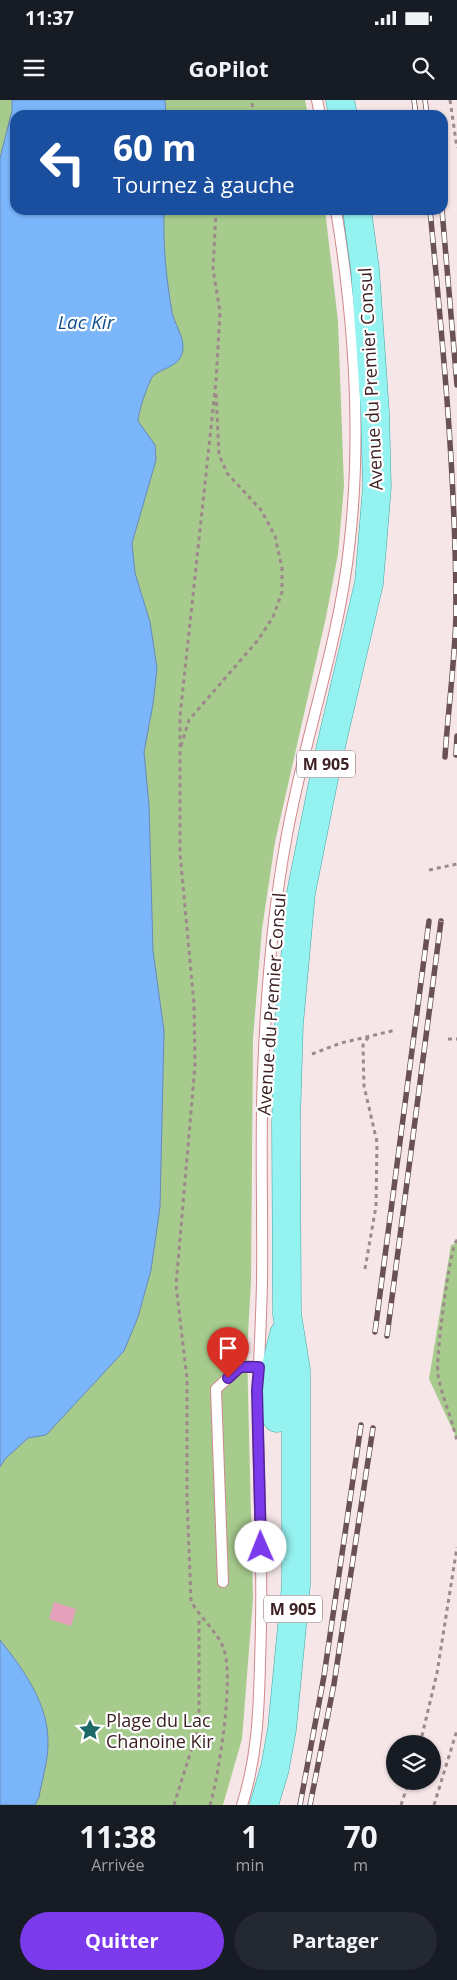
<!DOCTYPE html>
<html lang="fr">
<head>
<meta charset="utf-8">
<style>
  body { margin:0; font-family:"Open Sans",sans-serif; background:#242831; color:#f1f3f6; height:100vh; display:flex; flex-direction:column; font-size:19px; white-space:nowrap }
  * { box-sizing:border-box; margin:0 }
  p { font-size:16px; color:#9ea1a6 }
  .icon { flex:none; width:28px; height:28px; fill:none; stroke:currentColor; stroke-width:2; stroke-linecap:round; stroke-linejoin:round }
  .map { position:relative; height:1705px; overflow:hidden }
  .side { display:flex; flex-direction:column; background:#171b24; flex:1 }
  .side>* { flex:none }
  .guide { position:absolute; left:10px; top:10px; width:438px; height:105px; border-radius:15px; box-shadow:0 1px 4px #0004; background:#1a4fa0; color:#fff; overflow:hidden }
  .controls { position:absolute; left:386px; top:1635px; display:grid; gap:10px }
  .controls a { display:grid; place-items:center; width:55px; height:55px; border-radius:50%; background:#171b24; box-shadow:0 1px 4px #0004; font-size:25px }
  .pin { position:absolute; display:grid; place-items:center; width:42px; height:42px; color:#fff; margin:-51px -21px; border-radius:50% 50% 50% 0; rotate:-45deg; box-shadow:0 0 5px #0007 }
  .pin .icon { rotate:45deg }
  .me { position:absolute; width:55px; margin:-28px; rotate:359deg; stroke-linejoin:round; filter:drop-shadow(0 0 4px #0008) }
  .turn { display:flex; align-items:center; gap:18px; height:105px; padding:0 20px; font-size:22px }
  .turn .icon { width:65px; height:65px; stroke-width:2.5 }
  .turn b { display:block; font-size:35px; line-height:42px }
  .eta { display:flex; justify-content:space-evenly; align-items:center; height:85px; text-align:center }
  .eta b { font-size:30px; font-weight:700; line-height:35px }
  .action { display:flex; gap:10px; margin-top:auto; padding:10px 20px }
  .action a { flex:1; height:58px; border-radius:30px; background:#7c3aed; color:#fff; font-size:20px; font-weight:700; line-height:58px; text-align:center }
  .action a+a { background:#242831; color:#f1f3f6 }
  .status { display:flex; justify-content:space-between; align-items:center; height:35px; padding:0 25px; background:#171b24; direction:ltr }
  .status svg { height:14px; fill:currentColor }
  header { display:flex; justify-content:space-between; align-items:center; height:65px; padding:0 20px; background:#171b24; font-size:22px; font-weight:700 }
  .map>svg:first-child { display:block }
  .green { fill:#a6cb8d }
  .water { fill:#7bb6fb; stroke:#6889ba }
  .building { fill:#e6a1bd }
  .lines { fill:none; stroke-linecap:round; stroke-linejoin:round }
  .service-casing { stroke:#cf878e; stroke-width:12 }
  .primary-casing { stroke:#47a4a3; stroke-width:29 }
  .path { stroke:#9d888a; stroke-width:3; stroke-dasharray:4 4; stroke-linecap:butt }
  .service { stroke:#fff; stroke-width:10 }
  .primary { stroke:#94f2f1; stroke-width:28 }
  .rail-casing { stroke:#6a5153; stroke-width:5.5 }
  .rail { stroke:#fff; stroke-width:4; stroke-dasharray:11; stroke-linecap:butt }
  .route-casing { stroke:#51269a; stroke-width:12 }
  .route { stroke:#7c3aed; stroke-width:9 }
  .labels { text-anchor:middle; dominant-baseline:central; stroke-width:4.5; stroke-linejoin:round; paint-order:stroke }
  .shield { fill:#fff; stroke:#776466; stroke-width:1 }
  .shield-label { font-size:16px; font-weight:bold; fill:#3d2124 }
  .street-label { font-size:18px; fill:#3d2124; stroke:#fff }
  .poi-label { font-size:18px; fill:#3d2124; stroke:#fff; text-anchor:start }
  .water-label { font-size:19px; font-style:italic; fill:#104d8a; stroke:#fff }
</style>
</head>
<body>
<div class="status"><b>11:37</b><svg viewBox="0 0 49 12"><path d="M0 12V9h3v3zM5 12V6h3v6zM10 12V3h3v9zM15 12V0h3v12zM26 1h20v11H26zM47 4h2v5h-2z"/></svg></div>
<header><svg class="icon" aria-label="menu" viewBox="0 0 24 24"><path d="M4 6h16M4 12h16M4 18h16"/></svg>GoPilot<svg class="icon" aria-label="search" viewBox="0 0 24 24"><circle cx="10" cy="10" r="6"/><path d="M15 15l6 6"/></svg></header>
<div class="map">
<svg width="457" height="1705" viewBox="0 0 457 1705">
  <rect width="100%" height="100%" fill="#f6e6e7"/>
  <path class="green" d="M0,0h305l3,15h-293v95h310l13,111 6,165 -6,68 -12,63 -51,225 -13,87 -9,109 -2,244 -4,69 6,248 -11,140 -19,66h-223z
    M457,1143v196l-28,-60 22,-134z"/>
  <path class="water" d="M12,0h153l1,15h-151v95h149c-1,37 2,66 8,102 2,11 12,25 11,36 -1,18 -18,19 -29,27 -5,4 -16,38 -16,46l17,24 1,15 -24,83 3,30 15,49 7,46 -4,36 -9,48 5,53 4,146 11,80 -4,176 -9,63 -13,47 -14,34 -78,84 -18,3 -23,21 -5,8v-1309l12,-47z
    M0,1540c23,29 49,64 48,104 0,17 -6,36 -9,53l-4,8h-35z"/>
  <path class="building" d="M54,1502l22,7 -5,17 -22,-7z"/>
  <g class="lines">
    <defs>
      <path id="service" d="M317,0l3,15
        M223,1482l-7,-193 24,-22 25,-1
        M242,1705c15,-47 17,-94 18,-143 3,-76 0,-151 -2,-226 -1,-52 3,-102 4,-154 1,-69 -2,-140 1,-209 3,-78 9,-157 23,-233 17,-98 52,-193 63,-292 13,-110 5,-229 -13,-338"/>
      <path id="primary" d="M340,0l3,15
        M277,1318l-1,-52 8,-32
        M264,1705l11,-37 7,-39 14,-144v-215l-9,-56 -1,-192 3,-98 12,-131 26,-130 42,-180 8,-96 -2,-75 -10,-143 -8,-59"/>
    </defs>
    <use href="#service" class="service-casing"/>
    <use href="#primary" class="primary-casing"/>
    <path class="path" d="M450,0l7,48
      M251,15l2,-15
      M181,646l8,-26 69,-80 15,-23 9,-25v-24l-7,-32 -14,-26 -34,-37 -8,-18 -3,-63
      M429,770l28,-6
      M448,939h9
      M312,954l29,-11 55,-13
      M457,1140c-7,5 -22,121 -19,135 4,22 14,44 19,66
      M365,1169l11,-63 1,-64 -13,-56 -1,-41 6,-9
      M240,1254l1,-18 6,-1
      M420,1644l17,-71 20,-126
      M174,1705l25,-80v-108
      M210,1705c9,-30 25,-131 13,-158 -7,-17 -23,-29 -32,-46l-4,-104v-118l-11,-94 19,-220 -1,-61 -14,-151v-137l36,-335 4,-69 -7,-43 3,-59
      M401,1705l8,-24
      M434,1705l23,-75"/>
    <use href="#service" class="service"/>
    <use href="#primary" class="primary"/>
    <defs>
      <path id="rail" d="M414,0l2,15
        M425,0l2,15
        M430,110c13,135 26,268 26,404 -1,47 -8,95 -11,143
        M442,110l15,175
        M456,655l1,-19
        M375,1232l54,-411
        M387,1236l54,-415
        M300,1705l24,-129 37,-251
        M310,1705l24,-121 39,-256"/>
    </defs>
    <use href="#rail" class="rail-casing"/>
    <use href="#rail" class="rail"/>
  </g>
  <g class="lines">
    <defs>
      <path id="route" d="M228,1278l12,-11h19l-2,23 4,157"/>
    </defs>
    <use href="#route" class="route-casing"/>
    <use href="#route" class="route"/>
  </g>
  <defs>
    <symbol id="sight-bare" viewBox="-9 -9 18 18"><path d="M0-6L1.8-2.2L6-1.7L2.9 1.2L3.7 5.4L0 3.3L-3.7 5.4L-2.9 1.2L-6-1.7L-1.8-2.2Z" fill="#1c6967" stroke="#fff" stroke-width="2.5" paint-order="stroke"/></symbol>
  </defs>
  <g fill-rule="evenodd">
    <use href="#sight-bare" x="74" y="1614" width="32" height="32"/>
  </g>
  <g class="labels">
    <g class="shield">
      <rect x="297" y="650.5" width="58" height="27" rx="4"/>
      <rect x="264" y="1495.5" width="58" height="27" rx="4"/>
    </g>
    <g class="shield-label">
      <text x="326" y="664">M 905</text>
      <text x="293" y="1509">M 905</text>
    </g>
    <g class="street-label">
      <text transform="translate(370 279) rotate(-93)">Avenue du Premier Consul</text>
      <text transform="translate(271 904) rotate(-86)">Avenue du Premier Consul</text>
    </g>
    <g class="poi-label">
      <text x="106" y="1620">Plage du Lac<tspan x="106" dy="21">Chanoine Kir</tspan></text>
    </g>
    <g class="water-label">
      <text x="86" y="222">Lac Kir</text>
    </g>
  </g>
</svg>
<div class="controls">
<a><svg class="icon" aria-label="layers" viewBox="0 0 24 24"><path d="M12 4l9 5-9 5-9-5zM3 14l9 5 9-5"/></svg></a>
</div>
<div class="pin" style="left:228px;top:1278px;background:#d93025"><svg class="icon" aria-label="arrive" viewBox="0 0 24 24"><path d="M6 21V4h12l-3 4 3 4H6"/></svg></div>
<svg class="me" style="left:261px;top:1447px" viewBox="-20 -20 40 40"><circle r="19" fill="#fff"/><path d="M0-13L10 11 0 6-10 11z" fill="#7c3aed"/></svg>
<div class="guide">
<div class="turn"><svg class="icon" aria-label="left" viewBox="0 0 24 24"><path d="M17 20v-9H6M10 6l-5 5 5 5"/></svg><div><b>60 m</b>Tournez à gauche</div></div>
</div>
</div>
<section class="side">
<div class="eta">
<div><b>11:38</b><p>Arrivée</p></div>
<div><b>1</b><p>min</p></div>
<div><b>70</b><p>m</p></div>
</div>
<div class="action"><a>Quitter</a><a>Partager</a></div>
</section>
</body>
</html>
